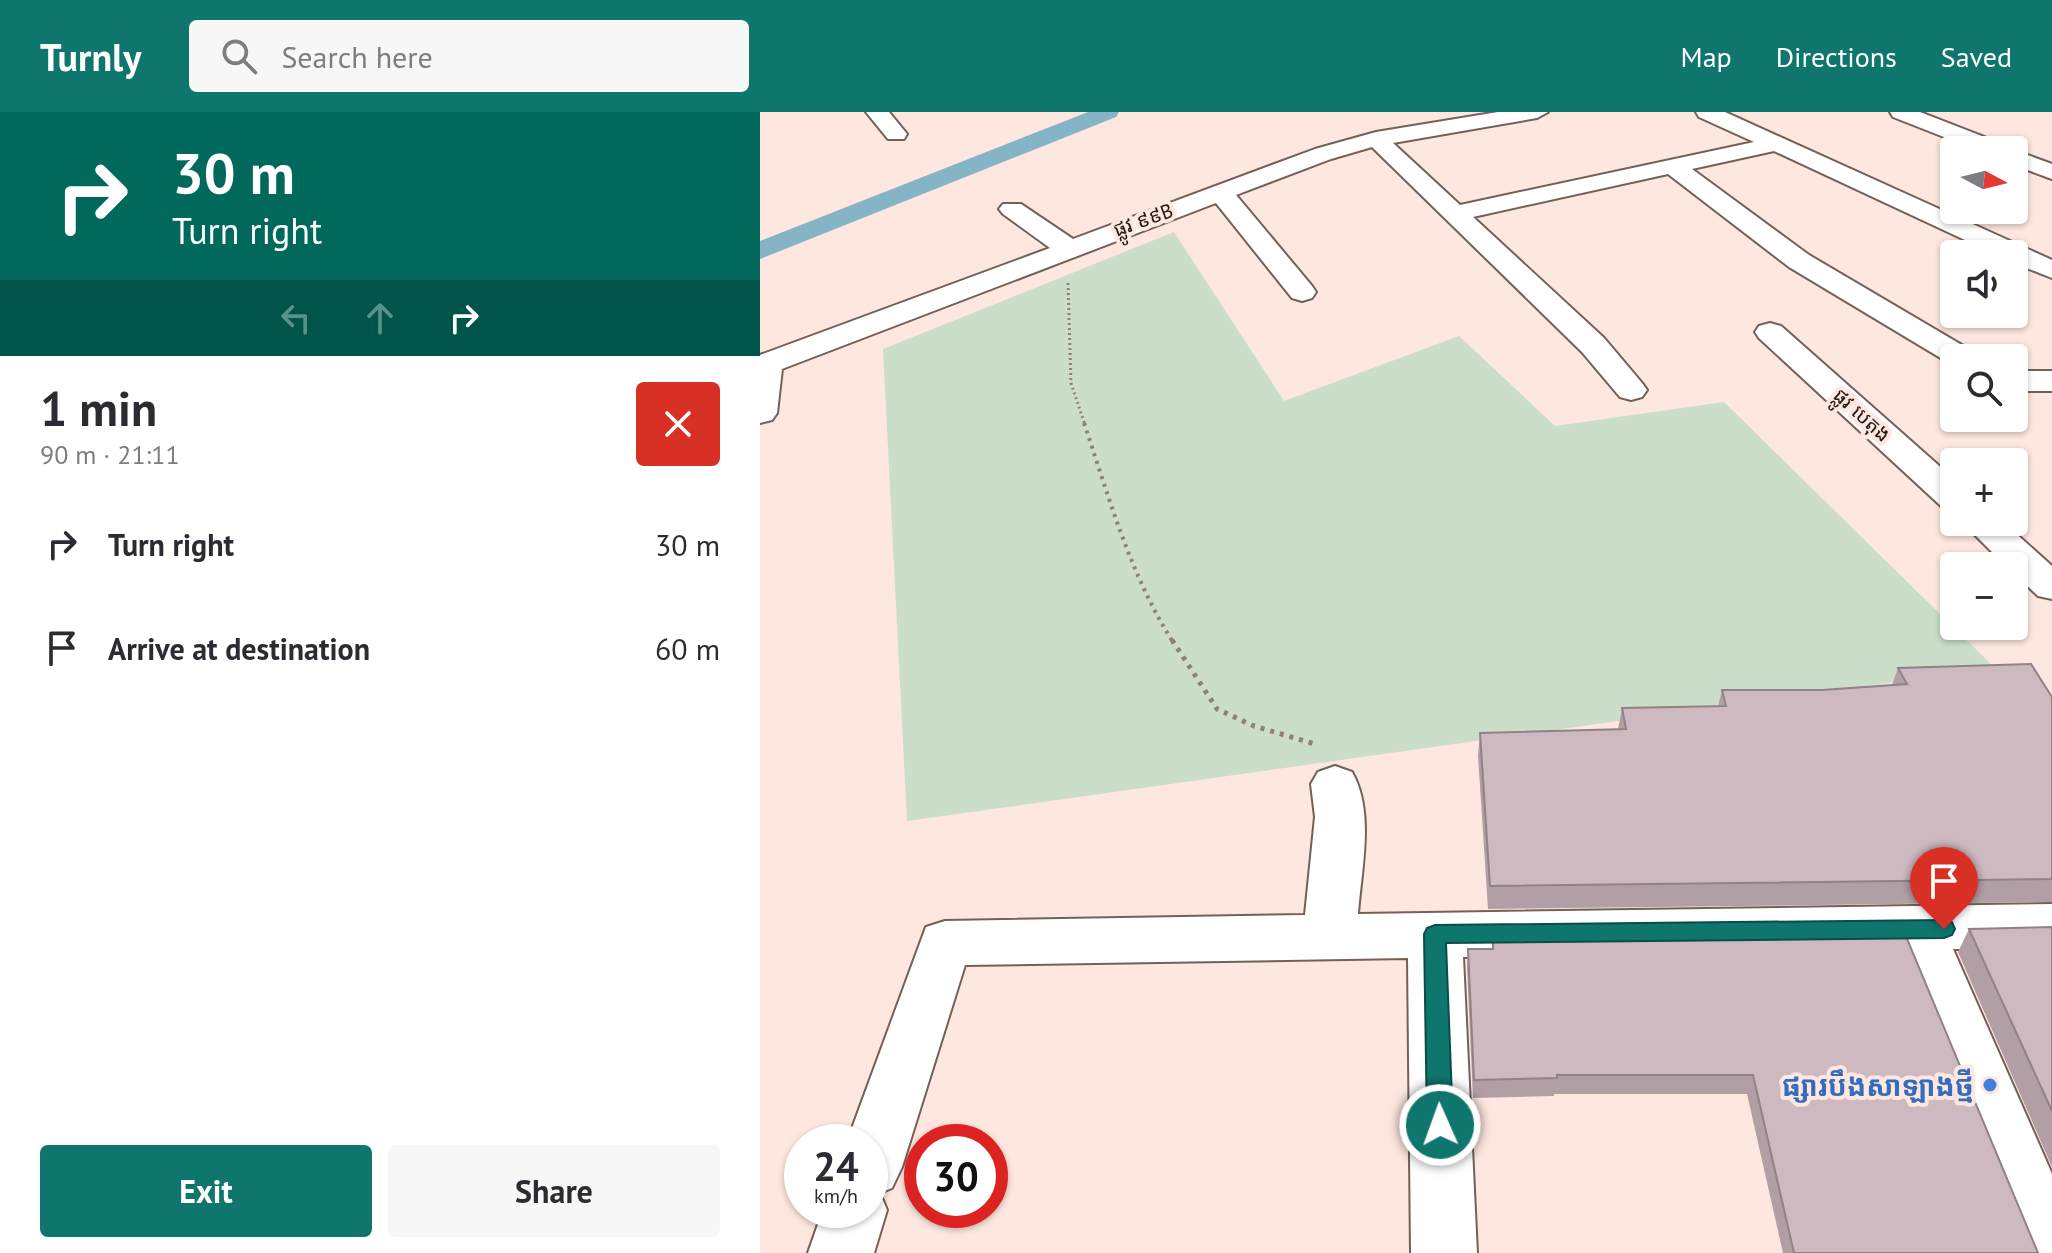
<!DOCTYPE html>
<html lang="en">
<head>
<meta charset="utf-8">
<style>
  body { margin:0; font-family:"PT Sans","Noto Sans Khmer",sans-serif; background:#f7f7f7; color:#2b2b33; height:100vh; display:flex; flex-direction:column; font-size:30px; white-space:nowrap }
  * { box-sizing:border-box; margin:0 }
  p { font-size:26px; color:#7c7c81 }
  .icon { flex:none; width:44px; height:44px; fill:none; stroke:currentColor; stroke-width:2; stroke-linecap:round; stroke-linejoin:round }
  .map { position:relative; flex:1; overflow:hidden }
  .side { display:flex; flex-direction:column; background:#fff; width:760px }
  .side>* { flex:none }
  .top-card { background:#00695c; color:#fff; overflow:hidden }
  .needle { width:52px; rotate:97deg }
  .tools { position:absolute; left:1180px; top:24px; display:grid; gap:16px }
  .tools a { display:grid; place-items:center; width:88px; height:88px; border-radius:8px; background:#fff; box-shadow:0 2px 6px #0004; font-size:40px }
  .speed { position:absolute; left:24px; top:1012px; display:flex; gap:16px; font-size:40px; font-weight:700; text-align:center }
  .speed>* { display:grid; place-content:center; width:104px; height:104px; border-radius:50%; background:#fff; box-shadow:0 2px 6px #0004; line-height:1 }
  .speed small { font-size:20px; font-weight:400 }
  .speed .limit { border:12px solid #d22; background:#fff; color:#111 }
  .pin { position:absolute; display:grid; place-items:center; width:68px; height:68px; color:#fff; margin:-82px -34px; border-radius:50% 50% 50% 0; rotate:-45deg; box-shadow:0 0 8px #0007 }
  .pin .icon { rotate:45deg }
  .me { position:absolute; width:88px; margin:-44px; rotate:358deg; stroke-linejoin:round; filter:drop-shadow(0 0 6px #0008) }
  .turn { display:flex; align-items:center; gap:28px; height:168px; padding:0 40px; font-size:36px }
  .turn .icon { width:104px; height:104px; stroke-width:2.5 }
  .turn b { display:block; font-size:56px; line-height:68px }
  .lanes { display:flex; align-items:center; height:76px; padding:0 40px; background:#0003; justify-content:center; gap:40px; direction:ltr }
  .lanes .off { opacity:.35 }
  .round { display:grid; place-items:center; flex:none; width:84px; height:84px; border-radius:8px; background:#f7f7f7 }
  .overview { display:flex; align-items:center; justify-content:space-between; height:136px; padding:0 40px }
  h1 { font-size:48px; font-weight:800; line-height:60px }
  .action { display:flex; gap:16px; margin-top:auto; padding:16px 40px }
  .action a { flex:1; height:92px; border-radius:8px; background:#0f766e; color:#fff; font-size:32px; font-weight:800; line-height:92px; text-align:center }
  .action a+a { background:#f7f7f7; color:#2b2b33 }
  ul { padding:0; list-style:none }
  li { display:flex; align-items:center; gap:24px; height:104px; padding:0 40px }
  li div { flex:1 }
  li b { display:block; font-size:30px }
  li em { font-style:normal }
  header { display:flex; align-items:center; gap:48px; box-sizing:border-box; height:112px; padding:0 40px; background:#0f766e; color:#fff }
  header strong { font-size:38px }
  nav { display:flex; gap:44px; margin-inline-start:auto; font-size:28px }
  .search { width:560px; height:72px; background:#f7f7f7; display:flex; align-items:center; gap:20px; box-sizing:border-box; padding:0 28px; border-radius:8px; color:#7c7c81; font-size:30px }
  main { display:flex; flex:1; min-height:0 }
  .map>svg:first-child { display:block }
  .green { fill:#cadeca }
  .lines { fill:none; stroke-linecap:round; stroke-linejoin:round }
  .canal { fill:#84b4c5; fill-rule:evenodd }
  .minor-casing { stroke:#736159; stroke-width:4 }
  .path-far2 { stroke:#8f807a; stroke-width:3; stroke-dasharray:2 3; stroke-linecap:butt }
  .path-far1 { stroke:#8f807a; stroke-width:4; stroke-dasharray:3 5; stroke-linecap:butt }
  .path { stroke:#8f807a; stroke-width:5; stroke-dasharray:4 6; stroke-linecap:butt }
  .minor { fill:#fff; fill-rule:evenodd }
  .wall { fill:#b19fa5 }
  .building { fill:#ceb9c0; stroke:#908286; stroke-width:2 }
  .route { fill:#0f766e; stroke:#0a4d48; stroke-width:2 }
  .shop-dot { fill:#3f7fe0; stroke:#fde7df; stroke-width:3 }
  .labels { text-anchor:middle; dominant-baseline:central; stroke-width:8; stroke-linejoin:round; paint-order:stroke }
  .far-street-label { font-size:20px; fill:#211916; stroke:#fde7df }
  .near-shop-label { font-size:28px; font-weight:bold; fill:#366cbe; stroke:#fde7df; text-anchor:end }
</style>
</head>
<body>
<header>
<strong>Turnly</strong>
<div class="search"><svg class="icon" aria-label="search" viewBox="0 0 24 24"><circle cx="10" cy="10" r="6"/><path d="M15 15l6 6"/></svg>Search here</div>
<nav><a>Map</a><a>Directions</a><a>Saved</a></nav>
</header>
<main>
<section class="side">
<div class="top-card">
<div class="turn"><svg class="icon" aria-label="right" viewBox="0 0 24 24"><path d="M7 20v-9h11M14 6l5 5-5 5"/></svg><div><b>30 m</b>Turn right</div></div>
<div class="lanes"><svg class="icon off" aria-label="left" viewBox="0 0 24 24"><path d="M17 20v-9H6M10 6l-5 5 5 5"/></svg><svg class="icon off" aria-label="ahead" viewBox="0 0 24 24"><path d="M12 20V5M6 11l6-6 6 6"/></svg><svg class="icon" aria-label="right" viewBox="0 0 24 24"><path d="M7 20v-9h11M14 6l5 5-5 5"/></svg></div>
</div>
<div class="overview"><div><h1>1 min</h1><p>90 m · 21:11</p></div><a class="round" style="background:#d93025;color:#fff"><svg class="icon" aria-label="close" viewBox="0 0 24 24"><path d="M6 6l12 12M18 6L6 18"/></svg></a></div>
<ul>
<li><svg class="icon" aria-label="right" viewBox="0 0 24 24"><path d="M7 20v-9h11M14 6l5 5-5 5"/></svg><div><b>Turn right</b></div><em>30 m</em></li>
<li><svg class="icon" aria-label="arrive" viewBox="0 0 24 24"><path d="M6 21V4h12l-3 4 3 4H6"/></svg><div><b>Arrive at destination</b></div><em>60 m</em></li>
</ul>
<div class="action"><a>Exit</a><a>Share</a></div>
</section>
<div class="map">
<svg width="1292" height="1141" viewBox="0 0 1292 1141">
  <rect width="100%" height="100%" fill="#fde7df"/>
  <path class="green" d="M414,120l110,169 175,-65 96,90 169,-24 271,266 -1088,153 -24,-472z"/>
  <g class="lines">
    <path class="canal" d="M328,0h31l-3,5 -356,142v-18z"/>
    <defs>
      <path id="minor" d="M106,0h23l18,22 -3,5h-16z
        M738,0h50l-11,6 -144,25 67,62 294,-63 -55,-25 -3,-5h29l327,148v18l-38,-15v-9h-19l-221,-103 -82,18 117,86 163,96 5,7h-23v8l-165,-99 -121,-93 -195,43 131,121 38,45 5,7 -5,7 -11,3 -11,-3 -38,-45 -210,-205 -41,12 -95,36 76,91 4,6 -4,6 -10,3 -10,-3 -76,-95 -434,166 -5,44 -5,7 -12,3v-68l290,-107 -47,-34 -4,-5 4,-5h18l52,35 242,-90 61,-17z
        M1130,0h30l85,33 4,5h-32l-84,-33z
        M1254,38l38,14v15l-38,-14z
        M1010,211l11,3 173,153v30l-13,-3 -182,-168 -4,-6 4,-6z
        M1254,259h38v20h-38z
        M1202,410h41l49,44v33l-14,-3 -24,-23v-7h-8z
        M575,654l17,6c23,40 9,98 6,142l694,-10v44l-99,1 99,225v79h-32l-121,-303 -436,7 14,296h-66l-3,-295 -443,7 -63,202 -10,21 -12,5 7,17 -13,43h-66l15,-43h47v-68h-23l79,-215 19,-6 360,-6 10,-98 -4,-33 7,-12z"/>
    </defs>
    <use href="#minor" class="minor-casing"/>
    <path class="path-far2" d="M308,171l3,100 14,42"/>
    <path class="path-far1" d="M324,311c25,74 46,152 89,219"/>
    <path class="path" d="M412,528l45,69 37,17 61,18"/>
    <use href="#minor" class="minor"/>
  </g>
  <path class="wall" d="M1138,556l154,29v205l-564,7 -10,-153 2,-23 138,-4 4,-21 96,-2 4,-16h100l70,-5z
    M1292,815v240l-94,-215 11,-23z
    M1145,822l133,319h-255l-36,-159h-193v2l-81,2 -6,-130 1,-19h24l1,-9z"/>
  <path class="building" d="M1271,552l21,33v182l-562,7 -10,-153 146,-4 -4,-21 104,-2 -4,-16h100l85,-6 -9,-16z
    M1292,815v184l-83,-182z
    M1145,822l133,319h-244l-41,-178h-196v3l-83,2 -6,-131h25v-9z"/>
  <path class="route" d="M1184,808l8,2 3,7 -3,6 -8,3 -498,5 7,182 -4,9 -9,3 -9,-3 -4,-9 -3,-191 3,-6 8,-3z"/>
  <circle class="shop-dot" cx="1230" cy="973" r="8"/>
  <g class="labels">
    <g class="far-street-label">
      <text transform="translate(383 108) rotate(-20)">ផ្លូវ ៩៩B</text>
      <text transform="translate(1102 303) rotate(42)">ផ្លូវ បេតុង</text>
    </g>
    <g class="near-shop-label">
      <text x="1214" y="973">ផ្សារបឹងសាឡាងថ្មី</text>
    </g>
  </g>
</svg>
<div class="tools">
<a><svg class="needle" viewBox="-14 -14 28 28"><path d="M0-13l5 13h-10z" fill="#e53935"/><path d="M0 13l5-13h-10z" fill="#7c7c81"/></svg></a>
<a><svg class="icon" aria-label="sound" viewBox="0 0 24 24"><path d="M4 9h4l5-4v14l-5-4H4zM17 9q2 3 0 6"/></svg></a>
<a><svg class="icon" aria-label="search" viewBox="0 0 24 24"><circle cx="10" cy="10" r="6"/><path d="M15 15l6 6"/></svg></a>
<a>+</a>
<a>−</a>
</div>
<div class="speed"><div>24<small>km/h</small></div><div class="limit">30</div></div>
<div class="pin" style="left:1184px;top:817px;background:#d93025"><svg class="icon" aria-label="arrive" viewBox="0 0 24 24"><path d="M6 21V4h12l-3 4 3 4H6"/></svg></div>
<svg class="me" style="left:680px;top:1013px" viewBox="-20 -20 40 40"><circle r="17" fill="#0f766e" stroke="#fff" stroke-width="3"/><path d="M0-11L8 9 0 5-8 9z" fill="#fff"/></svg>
</div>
</main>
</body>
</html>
